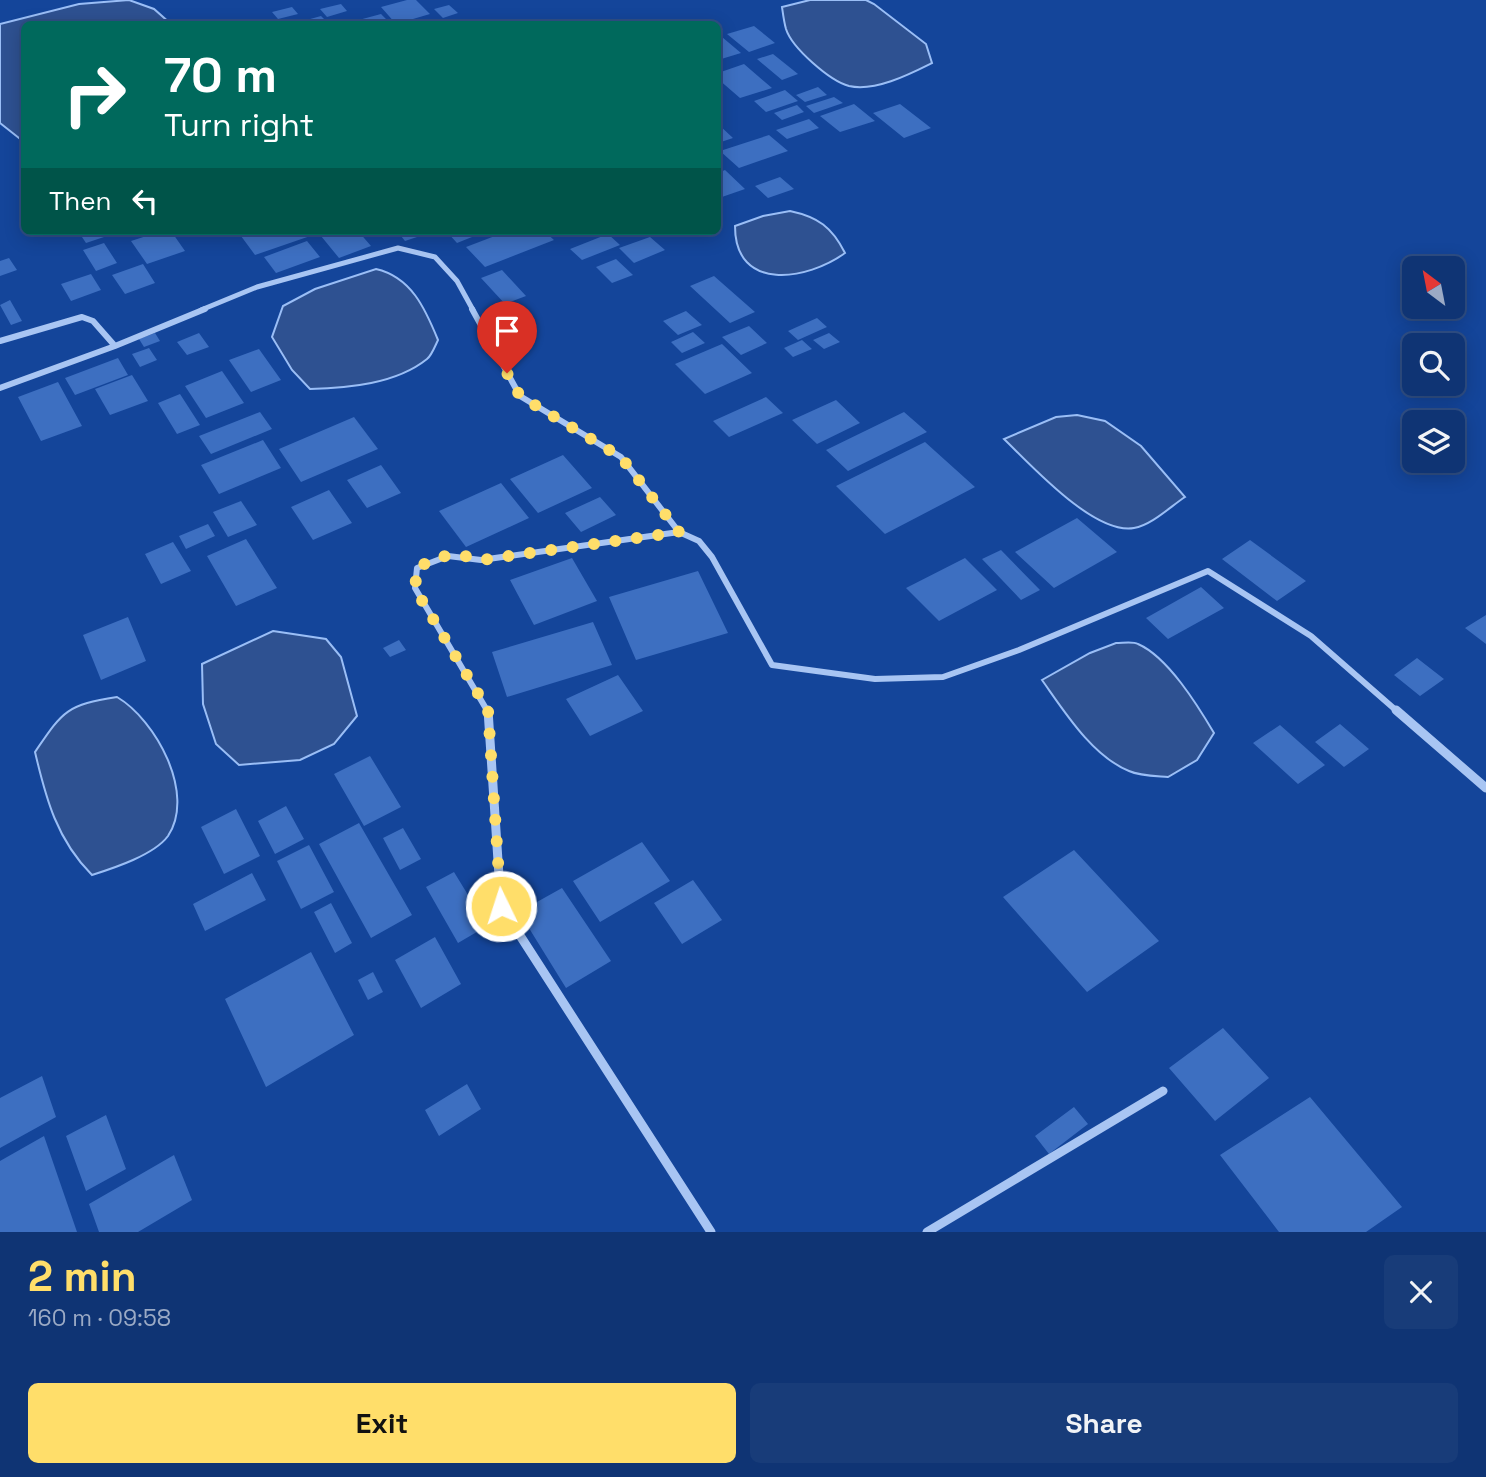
<!DOCTYPE html>
<html lang="en">
<head>
<meta charset="utf-8">
<style>
  body { margin:0; font-family:"Space Grotesk",sans-serif; background:#183c79; color:#f1f3f6; height:100vh; display:flex; flex-direction:column; font-size:26px; white-space:nowrap }
  * { box-sizing:border-box; margin:0 }
  p { font-size:23px; color:#9baac5 }
  .icon { flex:none; width:38px; height:38px; fill:none; stroke:currentColor; stroke-width:2; stroke-linecap:round; stroke-linejoin:round }
  .map { position:relative; height:1232px; overflow:hidden }
  .details { display:flex; flex-direction:column; background:#0f3474; flex:1 }
  .details>* { flex:none }
  .banner { position:absolute; left:21px; top:21px; width:700px; height:214px; border-radius:10px; box-shadow:0 4px 18px #0003,0 0 0 2px #2f4f86; background:#00695c; color:#fff; overflow:hidden }
  .needle { width:46px; rotate:328deg }
  .buttons { position:absolute; left:1402px; top:256px; display:grid; gap:14px }
  .buttons a { display:grid; place-items:center; width:63px; height:63px; border-radius:10px; background:#0f3474; box-shadow:0 4px 18px #0003,0 0 0 2px #2f4f86; font-size:35px }
  .pin { position:absolute; display:grid; place-items:center; width:60px; height:60px; color:#fff; margin:-72px -30px; border-radius:50% 50% 50% 0; rotate:-45deg; box-shadow:0 0 7px #0007 }
  .pin .icon { rotate:45deg }
  .me { position:absolute; width:77px; margin:-38px; rotate:356deg; stroke-linejoin:round; filter:drop-shadow(0 0 5px #0008) }
  .turn { display:flex; align-items:center; gap:24px; height:147px; padding:0 28px; font-size:32px }
  .turn .icon { width:91px; height:91px; stroke-width:2.5 }
  .turn b { display:block; font-size:49px; line-height:60px }
  .then { display:flex; align-items:center; height:66px; padding:0 28px; background:#0003; gap:14px; font-size:26px }
  .round { display:grid; place-items:center; flex:none; width:74px; height:74px; border-radius:10px; background:#183c79 }
  .summary { display:flex; align-items:center; justify-content:space-between; height:119px; padding:0 28px }
  h1 { font-size:42px; font-weight:600; line-height:52px; color:#ffde6a }
  .cta { display:flex; gap:14px; margin-top:auto; padding:14px 28px }
  .cta a { flex:1; height:80px; border-radius:10px; background:#ffde6a; color:#111; font-size:28px; font-weight:600; line-height:80px; text-align:center }
  .cta a+a { background:#183c79; color:#f1f3f6 }
  .map>svg:first-child { display:block }
  .water { fill:#2e5191; stroke:#9abef6; stroke-width:2 }
  .building { fill:#3d6fc1 }
  .lines { fill:none; stroke-linecap:round; stroke-linejoin:round }
  .street-far2 { stroke:#a8c5f3; stroke-width:5 }
  .street-far1 { stroke:#a8c5f3; stroke-width:6 }
  .street { stroke:#a8c5f3; stroke-width:9 }
  .route { stroke:#ffde6a; stroke-width:12; stroke-dasharray:0 21.6 }
</style>
</head>
<body>
<div class="map">
<svg width="1486" height="1232" viewBox="0 0 1486 1232">
  <rect width="100%" height="100%" fill="#14459a"/>
  <path class="water" d="M129,0l25,9 17,15h-147v118l-24,-19v-99l79,-20z
    M810,0h56l8,4 52,40 6,19c-22,11 -57,29 -83,23 -19,-5 -57,-38 -63,-57 -2,-7 -3,-15 -4,-22z
    M790,211c28,6 42,16 55,42 -37,27 -110,40 -110,-27l28,-10z
    M376,269c35,8 49,39 62,71 -3,6 -6,15 -11,19 -31,25 -79,29 -117,30l-18,-19 -20,-33 11,-31 32,-17z
    M1077,415l28,6 36,25 44,51c-14,9 -33,28 -51,31 -40,7 -103,-63 -130,-89l52,-22z
    M273,631l53,8 15,18 16,59 -23,28 -34,16 -61,5 -23,-21 -13,-40 -1,-40z
    M1116,643c7,0 17,-2 22,1 30,13 60,62 76,89l-17,27 -29,17c-12,-1 -28,-1 -39,-6 -37,-15 -65,-60 -87,-91l48,-27z
    M117,697c39,23 79,97 51,139 -14,19 -54,32 -76,39 -35,-35 -46,-76 -57,-123 28,-41 31,-47 82,-55z"/>
  <path class="building" d="M407,0h9l14,14 -34,10 -15,-17z
    M341,4l6,7 -20,6 -7,-8z
    M449,5l9,8 -15,5 -9,-9z
    M292,7l6,7 -20,5 -6,-7z
    M381,14l10,10h-33l-3,-3z
    M321,16l8,8h-37z
    M754,26l21,17 -26,9 -22,-18z
    M722,37l19,16 -23,7v-21z
    M773,54l25,20 -16,6 -25,-21z
    M744,64l28,24 -32,10 -22,-19v-6z
    M818,87l9,8 -22,7 -9,-7z
    M785,90l13,11 -32,11 -12,-11z
    M834,97l9,6 -29,10 -8,-7z
    M854,104l21,17 -35,11 -20,-16z
    M900,104l31,24 -27,10 -31,-25z
    M797,105l7,7 -22,8 -8,-7z
    M809,119l10,9 -32,11 -11,-9z
    M718,124l15,14 -15,5z
    M769,135l19,16 -49,17 -19,-17z
    M725,170l20,19 -26,9 -1,-25z
    M780,177l14,12 -26,9 -13,-12z
    M78,231h44l-36,12z
    M162,231h9l14,20 -38,13 -16,-23z
    M256,231h58l2,3 -61,21 -14,-19z
    M336,231h22l13,15 -32,12 -18,-22z
    M397,231h22l4,4 -18,6z
    M479,231l3,2 -25,10 -10,-11z
    M508,231h36l10,9 -69,27 -19,-20z
    M608,234l12,11 -38,15 -12,-11z
    M650,237l15,13 -31,13 -15,-15z
    M307,241l13,16 -44,16 -12,-16z
    M104,243l13,20 -21,8 -13,-21z
    M9,258l8,12 -17,6v-15z
    M616,259l17,16 -21,8 -16,-16z
    M143,264l12,19 -30,11 -13,-19z
    M502,270l24,26 -21,8 -24,-26z
    M91,274l10,16 -30,11 -10,-17z
    M714,276l41,36 -25,11 -40,-37z
    M10,300l12,21 -11,4 -11,-20z
    M686,311l16,14 -24,10 -15,-14z
    M817,318l10,9 -29,13 -10,-9z
    M749,326l18,17 -26,12 -19,-18z
    M693,332l12,11 -23,10 -11,-11z
    M155,333l5,8 -16,6 -5,-8z
    M199,333l10,14 -22,8 -10,-13z
    M829,333l11,9 -16,7 -11,-9z
    M802,340l10,9 -19,8 -9,-9z
    M722,344l30,29 -47,21 -30,-30z
    M149,348l8,12 -17,7 -8,-13z
    M259,349l22,31 -30,12 -22,-32z
    M118,358l10,17 -53,20 -10,-17z
    M222,371l22,32 -38,15 -21,-32z
    M132,375l16,26 -38,14 -15,-26z
    M58,382l24,44 -41,15 -23,-44z
    M180,394l20,31 -23,9 -19,-31z
    M766,397l17,16 -54,24 -16,-16z
    M836,400l24,23 -43,21 -25,-24z
    M260,412l12,17 -61,25 -12,-18z
    M904,412l23,20 -79,39 -22,-21z
    M354,417l24,32 -77,33 -22,-33z
    M263,440l18,28 -62,26 -18,-29z
    M925,442l50,45 -90,47 -49,-48z
    M563,455l29,33 -54,25 -28,-34z
    M381,465l20,28 -34,15 -20,-28z
    M501,483l28,35 -63,29 -27,-36z
    M329,490l23,33 -39,17 -22,-33z
    M600,497l16,18 -35,17 -16,-19z
    M241,501l16,24 -29,12 -15,-25z
    M1077,518l40,34 -63,36 -39,-36z
    M208,524l7,12 -29,13 -7,-13z
    M246,539l31,49 -41,18 -29,-50z
    M1250,540l56,41 -29,20 -55,-42z
    M173,542l18,29 -30,13 -16,-30z
    M1001,550l39,40 -19,10 -39,-41z
    M572,558l25,43 -63,24 -24,-45z
    M965,558l32,32 -58,31 -33,-33z
    M698,571l30,62 -92,27 -27,-63z
    M1201,587l23,21 -56,31 -22,-21z
    M1486,615v29l-21,-16z
    M128,617l18,44 -45,19 -18,-45z
    M593,622l19,43 -105,32 -15,-45z
    M399,640l7,10 -16,7 -7,-9z
    M1417,658l27,21 -24,17 -26,-21z
    M618,675l25,36 -53,25 -24,-37z
    M1340,724l29,25 -25,18 -29,-25z
    M1280,725l45,40 -27,19 -45,-41z
    M370,756l31,51 -37,19 -30,-52z
    M286,806l18,33 -29,15 -17,-33z
    M236,809l24,47 -36,18 -23,-47z
    M359,823l53,92 -41,23 -52,-94z
    M403,828l18,31 -21,11 -17,-32z
    M642,842l28,39 -70,41 -27,-41z
    M309,845l25,47 -33,17 -24,-48z
    M1074,850l85,91 -72,51 -84,-95z
    M454,872l33,54 -29,17 -32,-56z
    M252,873l14,27 -61,31 -12,-27z
    M693,880l29,40 -40,24 -28,-41z
    M562,888l49,73 -45,27 -47,-76z
    M331,903l21,40 -17,10 -21,-41z
    M435,937l26,47 -40,24 -26,-48z
    M311,952l43,83 -88,52 -41,-88z
    M373,972l10,20 -15,8 -10,-20z
    M1223,1028l46,50 -54,43 -46,-53z
    M42,1076l14,41 -56,31v-50z
    M467,1084l14,25 -42,27 -14,-26z
    M1310,1097l92,110 -36,25h-87l-59,-77z
    M1074,1107l14,17 -39,30 -14,-18z
    M106,1115l20,54 -40,22 -20,-55z
    M44,1136l33,96h-77v-71z
    M174,1155l18,45 -54,32h-39l-10,-28z"/>
  <g class="lines">
    <path class="street-far2" d="M201,310l56,-23 141,-39 37,9 22,24 16,29"/>
    <path class="street-far1" d="M472,309l48,87 101,61 58,75
      M0,341l82,-24 11,4 22,25 90,-37
      M0,388l115,-42
      M488,712l-73,-124 2,-20 31,-12 33,4 198,-28 20,9 13,16 60,108 103,14 68,-2 76,-27 189,-79 103,65 87,76"/>
    <path class="street" d="M488,710l13,196 210,326
      M1396,710l90,78
      M927,1232l236,-141"/>
  </g>
  <g class="lines">
    <path class="route" d="M501,906l-13,-196 -73,-121 2,-21c24,-14 38,-16 64,-8l198,-28 -58,-75 -101,-61 -13,-23"/>
  </g>
</svg>
<div class="buttons">
<a><svg class="needle" viewBox="-14 -14 28 28"><path d="M0-13l5 13h-10z" fill="#e53935"/><path d="M0 13l5-13h-10z" fill="#9baac5"/></svg></a>
<a><svg class="icon" aria-label="search" viewBox="0 0 24 24"><circle cx="10" cy="10" r="6"/><path d="M15 15l6 6"/></svg></a>
<a><svg class="icon" aria-label="layers" viewBox="0 0 24 24"><path d="M12 4l9 5-9 5-9-5zM3 14l9 5 9-5"/></svg></a>
</div>
<div class="pin" style="left:507px;top:373px;background:#d93025"><svg class="icon" aria-label="arrive" viewBox="0 0 24 24"><path d="M6 21V4h12l-3 4 3 4H6"/></svg></div>
<svg class="me" style="left:501px;top:906px" viewBox="-20 -20 40 40"><circle r="17" fill="#ffde6a" stroke="#fff" stroke-width="3"/><path d="M0-11L8 9 0 5-8 9z" fill="#fff"/></svg>
<div class="banner">
<div class="turn"><svg class="icon" aria-label="right" viewBox="0 0 24 24"><path d="M7 20v-9h11M14 6l5 5-5 5"/></svg><div><b>70 m</b>Turn right</div></div>
<div class="then">Then<svg class="icon" aria-label="left" viewBox="0 0 24 24"><path d="M17 20v-9H6M10 6l-5 5 5 5"/></svg></div>
</div>
</div>
<section class="details">
<div class="summary"><div><h1>2 min</h1><p>160 m · 09:58</p></div><a class="round"><svg class="icon" aria-label="close" viewBox="0 0 24 24"><path d="M6 6l12 12M18 6L6 18"/></svg></a></div>
<div class="cta"><a>Exit</a><a>Share</a></div>
</section>
</body>
</html>
